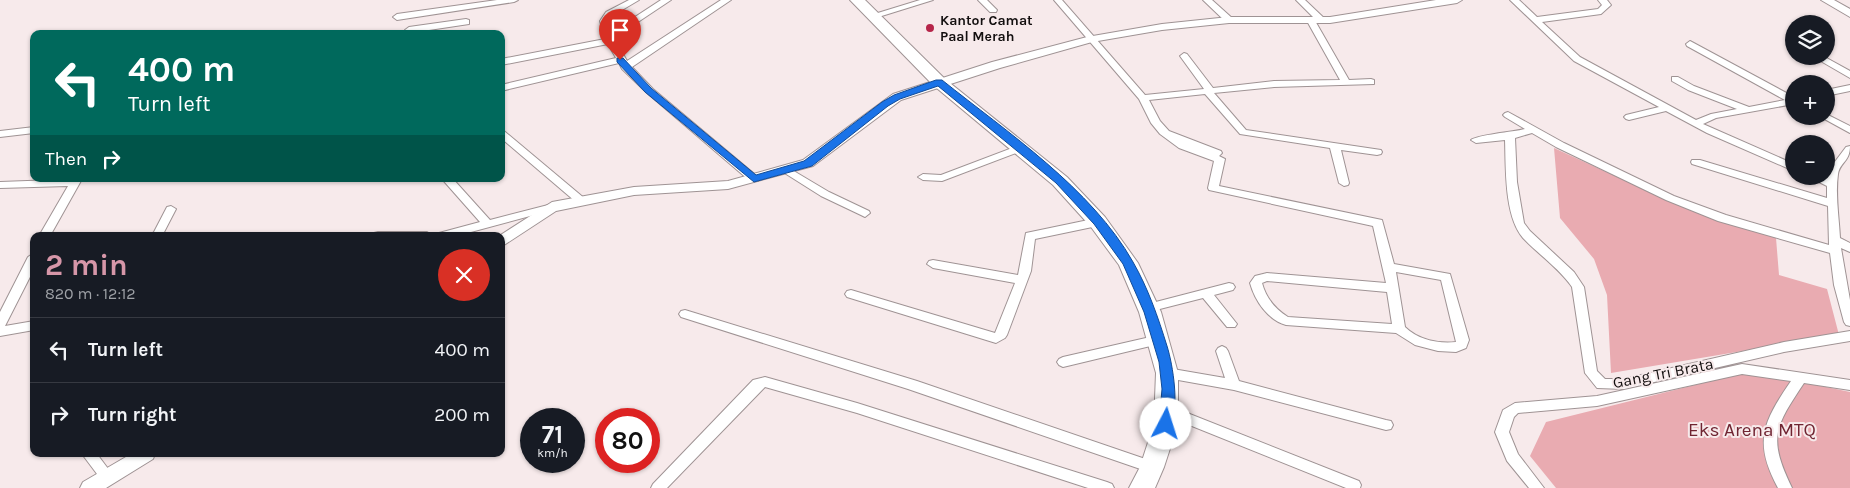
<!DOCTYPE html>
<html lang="en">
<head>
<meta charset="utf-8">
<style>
  body { margin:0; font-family:Karla,sans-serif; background:#20242c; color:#f1f3f6; height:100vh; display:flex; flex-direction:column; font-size:19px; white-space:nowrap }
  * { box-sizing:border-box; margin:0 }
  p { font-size:16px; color:#9ea1a6 }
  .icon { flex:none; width:28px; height:28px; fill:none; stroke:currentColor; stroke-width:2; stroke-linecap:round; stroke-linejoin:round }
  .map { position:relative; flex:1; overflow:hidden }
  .sheet { position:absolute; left:30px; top:232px; width:475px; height:225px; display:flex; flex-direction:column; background:#171b24; border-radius:10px; box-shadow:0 1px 4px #0004 }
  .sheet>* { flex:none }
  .guide { position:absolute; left:30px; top:30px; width:475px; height:152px; border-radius:10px; box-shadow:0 1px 4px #0004; background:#00695c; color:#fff; overflow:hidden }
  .controls { position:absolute; left:1785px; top:15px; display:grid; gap:10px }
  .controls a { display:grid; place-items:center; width:50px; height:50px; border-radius:50%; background:#171b24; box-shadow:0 1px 4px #0004; font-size:25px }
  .speed { position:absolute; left:520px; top:408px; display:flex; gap:10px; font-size:25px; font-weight:700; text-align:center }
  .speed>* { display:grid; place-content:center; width:65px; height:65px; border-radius:50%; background:#171b24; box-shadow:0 1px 4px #0004; line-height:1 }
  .speed small { font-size:12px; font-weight:400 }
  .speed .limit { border:8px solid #d22; background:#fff; color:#111 }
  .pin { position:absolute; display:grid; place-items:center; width:42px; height:42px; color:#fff; margin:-51px -21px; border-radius:50% 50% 50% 0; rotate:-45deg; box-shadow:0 0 5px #0007 }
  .pin .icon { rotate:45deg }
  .me { position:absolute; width:55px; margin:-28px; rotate:5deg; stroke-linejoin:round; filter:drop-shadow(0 0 4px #0008) }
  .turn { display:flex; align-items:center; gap:18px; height:105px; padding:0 15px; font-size:22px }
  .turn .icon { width:65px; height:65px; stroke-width:2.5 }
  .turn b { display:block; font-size:35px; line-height:42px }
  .then { display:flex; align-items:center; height:48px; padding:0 15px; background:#0003; gap:10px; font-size:19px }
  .round { display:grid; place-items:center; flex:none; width:52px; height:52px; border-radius:26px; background:#20242c }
  .overview { display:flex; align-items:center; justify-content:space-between; height:85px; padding:0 15px }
  h1 { font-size:30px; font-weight:700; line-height:38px; color:#d696a8 }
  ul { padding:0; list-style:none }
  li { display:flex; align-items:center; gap:15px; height:65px; padding:0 15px; border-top:1px solid #363941 }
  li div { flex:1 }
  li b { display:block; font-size:19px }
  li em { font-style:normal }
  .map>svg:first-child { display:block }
  .green { fill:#e9abb1 }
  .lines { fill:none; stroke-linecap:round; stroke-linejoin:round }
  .street-casing { stroke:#9f9394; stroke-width:2 }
  .secondary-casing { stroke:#9f9394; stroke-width:2 }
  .highway-casing { stroke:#9f9394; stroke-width:2 }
  .street { fill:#fff; fill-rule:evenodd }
  .secondary { fill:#fff; fill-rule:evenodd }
  .highway { fill:#fff; fill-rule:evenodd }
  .route { fill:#1a73e8; stroke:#114b97 }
  .poi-dot { fill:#b62549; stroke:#f7eaeb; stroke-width:2 }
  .labels { text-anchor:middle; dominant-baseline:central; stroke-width:4; stroke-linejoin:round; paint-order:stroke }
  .far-poi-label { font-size:14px; font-weight:bold; fill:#130f0f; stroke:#f7eaeb; text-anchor:start }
  .street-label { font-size:16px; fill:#130f0f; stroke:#f7eaeb }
  .near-park-label { font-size:19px; fill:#702532; stroke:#f7eaeb }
</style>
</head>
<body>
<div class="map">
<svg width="1850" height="488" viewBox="0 0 1850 488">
  <rect width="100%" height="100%" fill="#f7eaeb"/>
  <path class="green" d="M1554,148l109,50 113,40 3,37 48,14 12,46 -228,38 -4,-78 -13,-36 -34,-41z
    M1751,371l99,21v96h-294l-26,-32 16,-34z"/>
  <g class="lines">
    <defs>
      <path id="street" d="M497,0h21l-4,2 -117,18 -4,-3 4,-3z
        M629,0h10l-27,16 -4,5 4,11 49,-32h10l-57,38 13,23 94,-61h10l-99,67 21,22 105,88 1,2 -1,2h-8l-103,-88 -25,-24 -3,-6 -118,28v-6l115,-27 -8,-14 -107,21v-6l104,-20 -5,-18 6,-9z
        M920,0h13l-61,19 -4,-3z
        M978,0h9l10,10 -1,2h-6z
        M1054,0h8l83,95 59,-6 -24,-33 4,-3 3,1 26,34 61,-7 66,-1 -33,-59 1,-2h6l35,61 22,-1 3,1v4l-100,3 -60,6 32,37 135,20 1,2 -1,2 -4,1 -36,-5 8,33 -1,2 -4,1 -5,-3 -9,-35 -90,-14 -35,-40 -56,6 11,21 9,10 52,20 1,2 -3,3 6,3 -6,27 163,34 12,44 56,10 19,66 -3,8 -10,4 -18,-1 -23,-6 -19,-12 -110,-8c-18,-5 -31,-24 -36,-42l5,-7 12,-3 119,10 -13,-57 -164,-36 -1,-2 6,-27 -35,-13 -19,-14 -9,-11 -12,-24zM1396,272l45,8 15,62c-17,2 -38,-2 -51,-15zM1267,281l120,11 5,32 -104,-7c-13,-8 -22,-19 -26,-34z
        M1203,0h9l20,18v4h-6z
        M1296,0h9l20,19v4h-6z
        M1510,0h9l18,17 61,-8 4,-4 -4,-5h9l4,5 -10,9 -59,8 38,35 116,63 15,-6 26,-5 -49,-19 -16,-9v-4h6l16,9 55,21 36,-7 -98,-54 -1,-2 4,-3 104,56v7l-78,14 -13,6 91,40v7l-87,-38 -41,-22 -37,9 -3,-1 -2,-2 2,-2 33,-8 -85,-46z
        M466,19l3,1v4l-60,9 -4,-3 4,-3z
        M1812,56h11l27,15v7z
        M1850,85v6l-24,5v-6z
        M1508,112l56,31 110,53 52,19 103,30 -1,-39 -136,-42 -1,-2 1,-2h8l127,38v-12l-20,-10h15l5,2 1,-7 18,-24 4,-1c0,16 -10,16 -12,28 -3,21 1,43 2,64l10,5v9l-9,-4 9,52v26l-4,-1 -2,-3 -10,-37 -4,-32 -112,-32 -52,-21 -110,-53 -24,-14 -17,5 2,44 7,41 6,8 44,41 10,15 13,84 8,8h19l160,-37 66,-11v10l-66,11 -160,37 -27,-1 -12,-15 -13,-86c-13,-19 -33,-32 -49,-49 -19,-22 -17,-71 -18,-98l-29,3 -5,-3c6,-5 42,-8 54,-11l-20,-12 -2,-2 2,-2z
        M1826,114l24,12v7l-31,-17h7z
        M34,127v6l-34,4v-6z
        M501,130l3,1 80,67 1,2 -1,2h-8l-75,-64z
        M1020,145l4,1 1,2 -1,2 -82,31 -19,-1 -5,-3 5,-3 18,1z
        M787,167l42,25 40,19 1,2 -5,4 -4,-2 -40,-19 -38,-24 -1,-2 1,-2z
        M82,179l-32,57h-11l29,-50 -68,2v-6z
        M442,179h11l37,41 62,-16 5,3 -1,2 -100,27h-18l1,-3 41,-11z
        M171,206l5,3 -14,27h-13l5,-4 13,-25z
        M1098,218l4,1 1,3 -1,3 -67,14 -4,32 -24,64 -2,3 -9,5 -149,-46 -2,-3 2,-3 4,-1 144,43 20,-50 -82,-15 -6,-4 2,-3 4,-1 85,15 8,-42z
        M378,232h49l6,4h-60l1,-3z
        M34,253v16l-29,57 29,-5v9l-34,6v-24l28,-55z
        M1229,283l4,1 2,3 -2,3 -19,5 23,29 -2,3h-8l-24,-29 -55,14 -4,-1 -2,-3 2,-3 4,-1z
        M685,310l232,71 240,82 2,4 -2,4 -5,2 -244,-84 -227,-72 -2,-3 2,-3z
        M1159,335l4,2 2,3 -2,3 -100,24 -4,-2 -2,-3 2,-3 4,-2z
        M1222,346l4,2 2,3 11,30 147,39 5,1 2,4 -2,4 -5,1 -152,-40 -67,-12 -5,-2 -1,-3 1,-3 5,-2 58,10 -9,-27 2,-3z
        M1742,364l108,16v10l-46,-7c-30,45 -36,55 -12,105h-14c-25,-46 -15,-66 13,-107l-49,-7 -145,32 -79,7 -4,4 -5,15 9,22 26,34h-15l-22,-27 -12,-29 8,-22 12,-7 82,-7z
        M765,377l92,26 250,79 5,2 2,4h-26l-231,-75 -92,-26 -98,101h-16l2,-4 100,-104z
        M1167,405l192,76 2,4 -1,3h-14l-184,-74 -2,-4 2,-4z
        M82,454h15l18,24 -2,4 -5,2 -5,-2z"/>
      <path id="secondary" d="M1436,0h26l-5,3 -127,20h-101l-67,7 -70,12 -92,26 -99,32 -88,66 -85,23 -94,6 -78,16 -55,36v-11h-2l53,-34 82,-15 94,-6 75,-21 90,-66 99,-32 95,-25 75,-13 67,-7h101z
        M1821,0h13l16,9v8z
        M131,454h24l-2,5 -47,29h-26l3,-6z"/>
      <path id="highway" d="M850,0h15l80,79 122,98 38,40 33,46 23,49 17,61v51l-14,43 -9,21h-26l11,-21 14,-43 2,-51 -17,-61 -20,-47 -28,-38 -38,-42 -120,-100z"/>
    </defs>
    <use href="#street" class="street-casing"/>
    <use href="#secondary" class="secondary-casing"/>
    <use href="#highway" class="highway-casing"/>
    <use href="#street" class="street"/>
    <use href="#secondary" class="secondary"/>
    <use href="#highway" class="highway"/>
  </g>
  <path class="route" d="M617,58h6l28,30 105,87 48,-14 78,-59 12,-7 42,-15h6c65,52 150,109 191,182 15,26 25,55 34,84 6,19 13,63 3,82h-9l-2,-4 3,-35 -3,-27 -15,-50 -21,-48 -29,-40 -38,-41 -118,-97 -38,13 -12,7 -76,60 -58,16 -109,-90 -28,-30z"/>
  <circle class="poi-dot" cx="930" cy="28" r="5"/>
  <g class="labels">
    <g class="far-poi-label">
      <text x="940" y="20">Kantor Camat<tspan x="940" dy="16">Paal Merah</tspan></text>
    </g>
    <g class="street-label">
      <text transform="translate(1663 373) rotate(-11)">Gang Tri Brata</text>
    </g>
    <g class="near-park-label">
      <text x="1752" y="430">Eks Arena MTQ</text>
    </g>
  </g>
</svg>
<div class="controls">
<a><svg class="icon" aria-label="layers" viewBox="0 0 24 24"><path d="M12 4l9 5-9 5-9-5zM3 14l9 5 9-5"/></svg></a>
<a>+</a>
<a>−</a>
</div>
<div class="speed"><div>71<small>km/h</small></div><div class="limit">80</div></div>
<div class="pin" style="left:620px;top:60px;background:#d93025"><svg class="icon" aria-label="arrive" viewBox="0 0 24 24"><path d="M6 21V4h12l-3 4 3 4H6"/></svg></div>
<svg class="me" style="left:1166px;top:424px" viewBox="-20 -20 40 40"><circle r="19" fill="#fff"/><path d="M0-13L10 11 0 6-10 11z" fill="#1a73e8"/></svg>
<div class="guide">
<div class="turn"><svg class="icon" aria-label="left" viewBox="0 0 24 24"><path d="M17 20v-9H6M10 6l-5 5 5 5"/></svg><div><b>400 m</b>Turn left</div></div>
<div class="then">Then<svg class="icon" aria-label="right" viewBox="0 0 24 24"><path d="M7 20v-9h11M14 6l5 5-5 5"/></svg></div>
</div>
<section class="sheet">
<div class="overview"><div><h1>2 min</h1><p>820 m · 12:12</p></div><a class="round" style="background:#d93025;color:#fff"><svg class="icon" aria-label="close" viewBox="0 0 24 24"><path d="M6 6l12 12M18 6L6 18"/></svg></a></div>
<ul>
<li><svg class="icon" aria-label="left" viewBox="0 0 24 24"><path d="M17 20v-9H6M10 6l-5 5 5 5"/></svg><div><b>Turn left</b></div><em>400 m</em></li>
<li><svg class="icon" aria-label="right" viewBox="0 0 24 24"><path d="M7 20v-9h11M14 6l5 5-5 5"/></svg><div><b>Turn right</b></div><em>200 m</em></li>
</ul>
</section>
</div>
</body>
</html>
